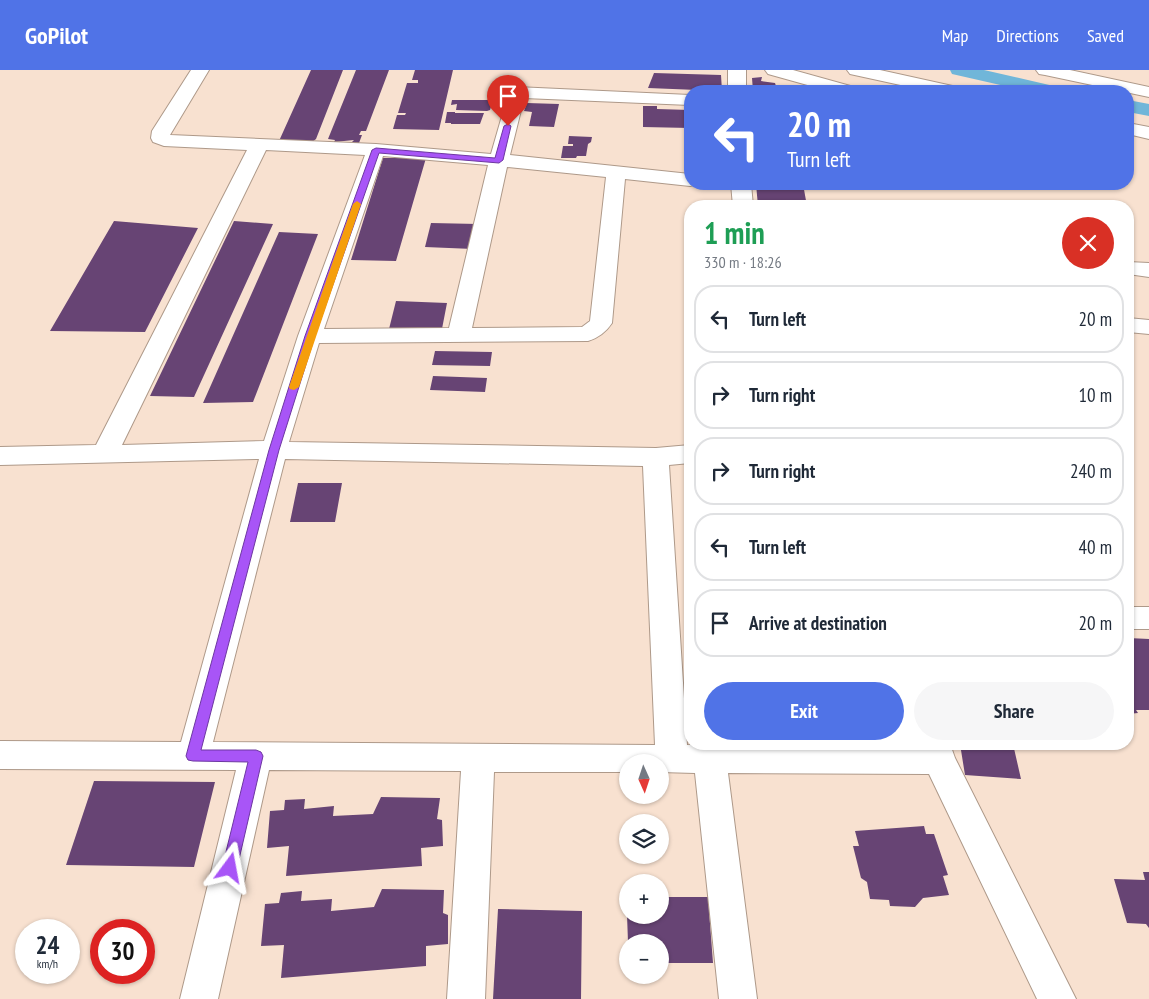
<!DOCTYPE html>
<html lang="en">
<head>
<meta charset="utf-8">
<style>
  body { margin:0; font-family:"PT Sans Narrow",sans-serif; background:#f6f6f7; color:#1f2937; height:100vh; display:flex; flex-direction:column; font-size:19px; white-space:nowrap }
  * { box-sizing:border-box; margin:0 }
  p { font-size:16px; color:#747a83 }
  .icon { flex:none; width:28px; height:28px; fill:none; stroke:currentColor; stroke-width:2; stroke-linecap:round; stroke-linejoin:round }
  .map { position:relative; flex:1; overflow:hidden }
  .panel { position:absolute; left:684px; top:130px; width:450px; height:550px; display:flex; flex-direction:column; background:#fff; border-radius:20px; box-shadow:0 1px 4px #0004 }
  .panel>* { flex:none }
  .guide { position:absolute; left:684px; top:15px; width:450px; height:105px; border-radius:20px; box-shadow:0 1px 4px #0004; background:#5073e7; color:#fff; overflow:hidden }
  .needle { width:32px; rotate:177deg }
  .fabs { position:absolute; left:619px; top:684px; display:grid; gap:10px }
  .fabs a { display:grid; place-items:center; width:50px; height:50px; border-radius:50%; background:#fff; box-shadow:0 1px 4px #0004; font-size:25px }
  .speed { position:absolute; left:15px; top:849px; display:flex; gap:10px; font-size:25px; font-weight:700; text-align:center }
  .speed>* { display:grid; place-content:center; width:65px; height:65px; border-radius:50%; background:#fff; box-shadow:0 1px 4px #0004; line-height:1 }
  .speed small { font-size:12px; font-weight:400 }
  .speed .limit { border:8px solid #d22; background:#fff; color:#111 }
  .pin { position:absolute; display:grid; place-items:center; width:42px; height:42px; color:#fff; margin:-51px -21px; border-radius:50% 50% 50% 0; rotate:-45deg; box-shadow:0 0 5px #0007 }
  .pin .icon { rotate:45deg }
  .me { position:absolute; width:55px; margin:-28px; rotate:13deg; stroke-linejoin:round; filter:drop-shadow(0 0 4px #0008) }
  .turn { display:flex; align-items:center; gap:18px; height:105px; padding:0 20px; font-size:22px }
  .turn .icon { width:65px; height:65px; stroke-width:2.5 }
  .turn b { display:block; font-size:35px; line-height:42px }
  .round { display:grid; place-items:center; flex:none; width:52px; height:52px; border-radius:26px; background:#f6f6f7 }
  .head { display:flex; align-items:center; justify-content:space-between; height:85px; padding:0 20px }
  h1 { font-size:30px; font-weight:700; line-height:38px; color:#1e9e55 }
  .action { display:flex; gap:10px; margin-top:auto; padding:10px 20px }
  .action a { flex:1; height:58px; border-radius:30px; background:#5073e7; color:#fff; font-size:20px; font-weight:700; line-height:58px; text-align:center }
  .action a+a { background:#f6f6f7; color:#1f2937 }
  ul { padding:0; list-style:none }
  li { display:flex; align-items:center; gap:15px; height:68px; margin:0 10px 8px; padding:0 10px; border:2px solid #e0e1e3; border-radius:20px }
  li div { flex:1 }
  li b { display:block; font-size:19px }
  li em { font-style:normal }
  header { display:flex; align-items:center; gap:30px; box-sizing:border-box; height:70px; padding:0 25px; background:#5073e7; color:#fff }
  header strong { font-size:24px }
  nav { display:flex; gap:28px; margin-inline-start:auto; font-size:18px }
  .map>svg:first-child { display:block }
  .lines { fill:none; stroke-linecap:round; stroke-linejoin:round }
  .canal { fill:#70b6d9; fill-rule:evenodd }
  .building { fill:#674474 }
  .street-casing { stroke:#ae9989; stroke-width:2 }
  .street { fill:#fff; fill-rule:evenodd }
  .route { fill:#a855f7; stroke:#6d37a1 }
  .slow { fill:#f59e0b }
</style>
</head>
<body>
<header>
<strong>GoPilot</strong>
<nav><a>Map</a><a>Directions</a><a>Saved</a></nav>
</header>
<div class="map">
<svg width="1149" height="929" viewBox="0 0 1149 929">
  <rect width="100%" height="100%" fill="#f8e1d0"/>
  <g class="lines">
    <path class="canal" d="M950,0h34l74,17 3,4h-34l-75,-17z
      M1128,30l21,4v12l-21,-4z"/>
  </g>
  <path class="building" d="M311,0h32l-27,69 -4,3 -8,1 1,-3 -26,1z
    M356,0h33l-23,61h-5l-2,4h3l-3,8h-8l3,-3 -20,2 1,-2 -7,-1z
    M415,0h38l-14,60 -46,-1 4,-14h8l1,-2h-8l9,-30h11v-3h-6z
    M654,3l67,2 1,16 -74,-3z
    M762,7l-1,4 14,2 1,3 17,1 1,4h-41l-1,-13z
    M452,30h41l-3,10 -3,1 -31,-1 1,-6 -6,1z
    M527,33l32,1 -5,23 -25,-1 3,-14 -8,-1z
    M643,36h14v3l33,1v18l-47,-1z
    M447,42h8v1h29l-4,11h-29v-1h-6z
    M569,66l23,1 -1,5 -3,2 -2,12h-9l-1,2h-15l2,-12h10v-2h-5z
    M383,88h43l-30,103 -45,-1z
    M756,114h47l4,22h-49z
    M114,151l84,7 -53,104 -95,-1z
    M234,151l39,3 -79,173 -44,-1z
    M431,153l47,1 -5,25 -48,-2z
    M279,162l39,2 -65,168 -50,1z
    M396,231l51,2 -6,31 -53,-1z
    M435,281l57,1 -2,14 -58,-1z
    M433,306l54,2 -2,14 -55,-2z
    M298,413h44l-7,39h-45z
    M1128,568l21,1v71h-13l2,3 -10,1v-71h3z
    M960,674h53l8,35 -56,-4z
    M94,711l121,1 -21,85 -128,-2z
    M381,727l59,1 -3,21 5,1 1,26 -22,2 1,18 -136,10 3,-30 -22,2 3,-37 14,-1 1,-10 20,-1 -1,10 30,-3 -1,10 40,-2z
    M924,756l2,8h8l14,41 -5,1 6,19 -26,3 -8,9 -25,-1 -1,-6 -19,-1 -3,-17 -6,-4 -8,-32h6l-4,-15z
    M1143,802h6v56l-3,-4 -19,-1 -13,-44 31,1z
    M382,819l62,1 -1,23 5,2v29l-22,2v20l-145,12 3,-33 -23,1 4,-42 14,-1 2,-10 21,-2 -1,10 31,-2 -1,12 43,-4z
    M660,827h48l5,66h-53v-21h-32l-1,-27h33z
    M498,839l84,2 -1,88h-88z"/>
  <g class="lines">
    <defs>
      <path id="street" d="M191,0h18l-39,65 206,9 115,10 19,-66 6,-1 174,8v10l-166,-7 -14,57 180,19v10h7l-7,2 -65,-7 -13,144c-6,9 -14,15 -24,18l-269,2 -30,99 367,6 34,-3v18l-21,2 18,280 232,1 -1,-2h32l5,14 121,241h-39l-108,-225 -201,-1 29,226h-38l-24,-226 -35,-1v-10h-32v10h-134l-9,227h-38l14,-228 -192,-1 -51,229h-38l56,-229 -236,-1v-28l181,1 78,-283 -259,6v-18l96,-2 151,-295 -83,-4 -11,-4 -2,-4 1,-7zM266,80l99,5 -67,181 -34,105 -142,4zM383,86l105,9 -39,163 -125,1zM507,97l99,10 -16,144 -8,6 -110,1zM285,389l358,7 12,279 -442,-3z
        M728,0h18v21h-18z
        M765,0h28l61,17 3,4h-28l-61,-17z
        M847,0h33l77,17 3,4h-32l-78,-17z
        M1036,0h34l79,17v10l-104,-22 -6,-1z
        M1128,53l21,4v12l-21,-5z
        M731,114h20l2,22h-20z
        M1128,192l21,1v14l-21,-3z
        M1128,248l21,2v14l-21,-2z
        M1128,537h21v22h-21z"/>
    </defs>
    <use href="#street" class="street-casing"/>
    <use href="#street" class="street"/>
  </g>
  <path class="route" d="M508,54l3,2 -8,34 -4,3 -120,-10 -64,183 -36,114 -78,300h55l5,2 2,4 -26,112 -2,5 -5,2 -5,-2 -3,-5 26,-106 -55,-1 -5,-1 -2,-4 83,-306 36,-114 67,-186 4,-2 119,10 9,-32z"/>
  <path class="slow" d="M357,131l4,3 -62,183 -5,3 -4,-1 -1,-2 64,-183z"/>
</svg>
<div class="fabs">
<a><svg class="needle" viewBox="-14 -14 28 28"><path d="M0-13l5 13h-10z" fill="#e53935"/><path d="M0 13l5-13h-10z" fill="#747a83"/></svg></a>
<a><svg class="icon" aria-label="layers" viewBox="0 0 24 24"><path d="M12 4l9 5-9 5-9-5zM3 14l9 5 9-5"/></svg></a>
<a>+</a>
<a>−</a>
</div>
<div class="speed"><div>24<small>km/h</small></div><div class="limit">30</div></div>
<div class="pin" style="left:508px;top:56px;background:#d93025"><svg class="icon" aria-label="arrive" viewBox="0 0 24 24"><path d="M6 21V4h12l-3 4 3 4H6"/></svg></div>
<svg class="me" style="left:230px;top:798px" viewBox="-20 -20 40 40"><path d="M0-17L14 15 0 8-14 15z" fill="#a855f7" stroke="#fff" stroke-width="4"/></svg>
<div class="guide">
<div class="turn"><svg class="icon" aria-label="left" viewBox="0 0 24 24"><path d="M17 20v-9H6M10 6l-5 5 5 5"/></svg><div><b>20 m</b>Turn left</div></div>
</div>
<section class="panel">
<div class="head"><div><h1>1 min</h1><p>330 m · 18:26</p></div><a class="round" style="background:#d93025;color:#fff"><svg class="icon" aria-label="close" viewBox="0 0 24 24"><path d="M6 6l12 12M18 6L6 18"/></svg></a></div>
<ul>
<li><svg class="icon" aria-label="left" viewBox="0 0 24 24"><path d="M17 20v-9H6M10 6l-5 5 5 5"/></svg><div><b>Turn left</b></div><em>20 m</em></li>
<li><svg class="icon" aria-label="right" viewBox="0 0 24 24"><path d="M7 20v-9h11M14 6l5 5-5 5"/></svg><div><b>Turn right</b></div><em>10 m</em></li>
<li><svg class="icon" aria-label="right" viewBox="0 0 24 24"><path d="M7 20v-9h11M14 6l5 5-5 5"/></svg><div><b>Turn right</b></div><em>240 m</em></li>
<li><svg class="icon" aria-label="left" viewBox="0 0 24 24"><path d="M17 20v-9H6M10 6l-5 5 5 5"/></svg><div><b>Turn left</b></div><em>40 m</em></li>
<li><svg class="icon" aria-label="arrive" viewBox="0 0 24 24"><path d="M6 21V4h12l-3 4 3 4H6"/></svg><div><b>Arrive at destination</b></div><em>20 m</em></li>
</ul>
<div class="action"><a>Exit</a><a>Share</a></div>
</section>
</div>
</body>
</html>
